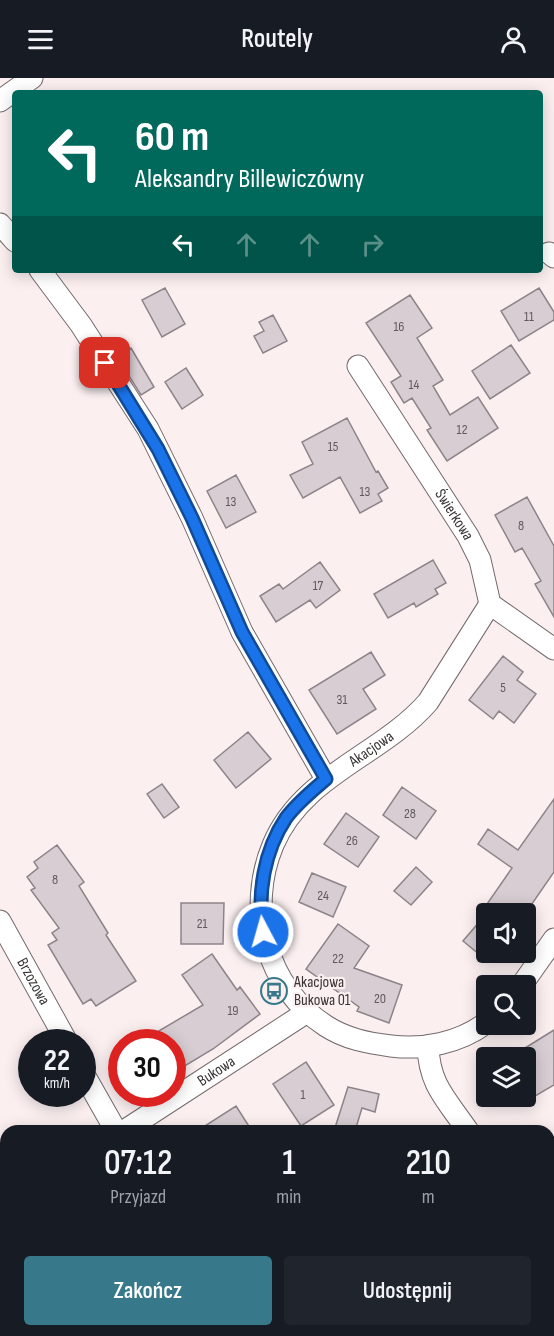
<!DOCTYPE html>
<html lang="pl">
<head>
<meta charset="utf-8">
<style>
  body { margin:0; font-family:"Sofia Sans Condensed",sans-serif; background:#20242c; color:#f1f3f6; height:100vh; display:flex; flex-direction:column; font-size:22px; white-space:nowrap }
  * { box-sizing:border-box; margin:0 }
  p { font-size:20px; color:#9ea1a6 }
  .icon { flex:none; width:33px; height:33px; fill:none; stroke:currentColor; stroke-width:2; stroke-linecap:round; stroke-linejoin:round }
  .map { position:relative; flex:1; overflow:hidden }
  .side { position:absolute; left:0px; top:1047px; width:555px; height:212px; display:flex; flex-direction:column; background:#171b24; border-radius:18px 18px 0 0; box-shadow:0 3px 15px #0003 }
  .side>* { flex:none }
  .hud { position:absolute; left:12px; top:12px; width:531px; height:183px; border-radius:6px; box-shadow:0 3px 15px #0003; background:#00695c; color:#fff; overflow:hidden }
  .buttons { position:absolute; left:476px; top:825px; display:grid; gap:12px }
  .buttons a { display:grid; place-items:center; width:60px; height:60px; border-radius:6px; background:#171b24; box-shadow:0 3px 15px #0003; font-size:30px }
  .speed { position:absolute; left:18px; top:951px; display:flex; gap:12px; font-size:30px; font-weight:700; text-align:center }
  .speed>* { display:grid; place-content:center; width:78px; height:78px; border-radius:50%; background:#171b24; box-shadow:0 3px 15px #0003; line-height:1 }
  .speed small { font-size:15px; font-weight:400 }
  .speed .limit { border:9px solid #d22; background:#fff; color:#111 }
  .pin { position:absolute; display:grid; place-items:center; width:51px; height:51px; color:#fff; margin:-26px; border-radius:12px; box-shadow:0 3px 9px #0006 }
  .me { position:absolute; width:66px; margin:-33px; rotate:354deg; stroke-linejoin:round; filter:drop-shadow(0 0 4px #0008) }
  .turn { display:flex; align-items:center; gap:21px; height:126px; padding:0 24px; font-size:27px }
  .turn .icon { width:78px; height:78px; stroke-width:2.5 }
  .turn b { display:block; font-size:42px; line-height:51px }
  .lanes { display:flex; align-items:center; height:57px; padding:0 24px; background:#0003; justify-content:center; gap:30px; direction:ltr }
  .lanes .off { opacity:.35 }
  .eta { display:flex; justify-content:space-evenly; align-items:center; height:102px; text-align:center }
  .eta b { font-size:36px; font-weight:600; line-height:42px }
  .button { display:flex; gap:12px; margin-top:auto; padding:12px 24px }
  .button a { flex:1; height:69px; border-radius:6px; background:#37798b; color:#fff; font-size:24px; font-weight:600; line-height:69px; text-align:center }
  .button a+a { background:#20242c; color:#f1f3f6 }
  header { display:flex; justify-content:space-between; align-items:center; height:78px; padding:0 24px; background:#171b24; font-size:27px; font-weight:600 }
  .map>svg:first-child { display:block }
  .building { fill:#d7cdd3; stroke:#8d8489; stroke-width:1.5 }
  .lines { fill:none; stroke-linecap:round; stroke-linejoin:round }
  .minor-casing { stroke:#746a6b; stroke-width:23 }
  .minor { stroke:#fff; stroke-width:21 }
  .route-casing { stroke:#114b97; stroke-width:15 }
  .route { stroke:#1a73e8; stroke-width:10 }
  .labels { text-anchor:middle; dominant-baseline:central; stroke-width:4.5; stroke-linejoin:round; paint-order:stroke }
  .number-label { font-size:14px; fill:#605a5c }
  .street-label { font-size:16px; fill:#383434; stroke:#fbeff0 }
  .poi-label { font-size:16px; fill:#383434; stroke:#fbeff0; text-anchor:start }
</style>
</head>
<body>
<header><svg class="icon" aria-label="menu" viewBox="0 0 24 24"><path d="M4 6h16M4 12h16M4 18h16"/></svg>Routely<svg class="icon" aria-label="person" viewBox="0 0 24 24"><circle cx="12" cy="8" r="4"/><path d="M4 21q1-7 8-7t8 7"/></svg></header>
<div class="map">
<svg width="554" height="1258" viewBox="0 0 554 1258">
  <rect width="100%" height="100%" fill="#fbeff0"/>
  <path class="building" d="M165,210l20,36 -23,13 -20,-37z
    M539,210l15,24v8l-35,21 -18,-30z
    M410,217l22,33 -15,10 26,42 -10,6 17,29 28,-18 20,31 -51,33 -20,-31 4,-2 -19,-30 -8,5 -13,-21 10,-6 -35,-53z
    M273,237l14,26 -24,12 -9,-17 10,-5 -5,-9z
    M511,267l19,28 -40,26 -18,-28z
    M131,270l23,39 -13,8 -24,-38z
    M186,290l17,27 -21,14 -17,-27z
    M347,340l29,54 2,-1 10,17 -10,6 4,7 -22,12 -20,-36 -37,21 -13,-23 23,-11 -11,-22z
    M236,397l20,37 -30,16 -19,-37z
    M527,419l27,49v71l-19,-33 6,-3 -19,-33 -7,4 -20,-37z
    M433,482l13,23 -11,6 3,5 -22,13 -2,-4 -26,15 -14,-24z
    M320,484l20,28 -24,18 -6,-8 -34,22 -16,-26 19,-12 4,5z
    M371,574l14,23 -22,14 13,20 -39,25 -28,-44z
    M503,578l20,16 -6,8 19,14 -22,29 -15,-12 -6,8 -24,-19z
    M248,654l23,27 -35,29 -22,-28z
    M162,706l17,23 -15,11 -17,-24z
    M402,709l34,24 -20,28 -33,-24z
    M554,721v73l-29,42h-39l5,-7 -4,-3 25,-36 -34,-24 10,-15 30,21z
    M346,735l33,24 -21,30 -34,-23z
    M57,767l27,37 -5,4 29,47 -2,2 30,46 -40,25 -5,-7 -8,5 -35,-59 9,-5 -5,-7 7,-5 -28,-38 4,-2 -8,-11 11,-9 -4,-6z
    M416,789l16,15 -21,23 -17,-14z
    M312,795l34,14 -13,30 -34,-15z
    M181,825h43l-1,41h-42z
    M486,836v46l-23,-19z
    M338,846l31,22 -15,22 48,17 -13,38 -32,-12 2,-4 -53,-38z
    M212,876l25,36 3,-3 20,27 -47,35 -35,21 -6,-9v-19h-32l63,-37 -21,-30z
    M554,952v55l-29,17v-54z
    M306,984l28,43 -33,21 -28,-42z
    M348,1009l31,7 -4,18 -13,-4 -7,23h-21z
    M236,1028l16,25h-55z"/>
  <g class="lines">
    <defs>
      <g id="minor">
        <path d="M0,23l32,-23"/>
        <path d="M0,146l15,17"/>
        <path d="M549,175l5,4"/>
        <path d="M40,192l41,55 67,104 44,89 50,114 84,147"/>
        <path id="s1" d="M358,288l110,170 12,24 10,44 64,45"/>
        <path id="s2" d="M0,843l67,121"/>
        <path d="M521,908l33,-47"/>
        <path id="s3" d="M486,945c-27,20 -62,27 -95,23 -23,-3 -45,-7 -65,-20 -60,-38 -80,-117 -53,-181 29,-70 108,-89 155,-143l62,-98"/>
        <path d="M428,968c1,39 19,54 40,85"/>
        <path d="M82,993l34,60"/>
        <path id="s4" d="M124,1053l183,-119"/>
        <path d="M549,1182l5,8"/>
        <path d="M226,1252l3,6"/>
        <path d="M437,1258l8,-6"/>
      </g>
    </defs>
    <use href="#minor" class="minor-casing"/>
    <use href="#minor" class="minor"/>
  </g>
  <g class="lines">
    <defs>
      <path id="route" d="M105,285l53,86 34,69 50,114 84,147c-14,12 -29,24 -40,39 -22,33 -29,76 -23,114"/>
    </defs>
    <use href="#route" class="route-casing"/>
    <use href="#route" class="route"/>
  </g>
  <defs>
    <symbol id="bus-ring" viewBox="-11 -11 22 22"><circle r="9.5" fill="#fbeff0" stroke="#37798b" stroke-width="1.5"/><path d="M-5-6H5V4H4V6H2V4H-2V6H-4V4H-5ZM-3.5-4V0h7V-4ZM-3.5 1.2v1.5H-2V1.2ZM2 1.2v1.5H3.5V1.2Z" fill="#37798b"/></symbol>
  </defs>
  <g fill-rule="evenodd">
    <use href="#bus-ring" x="259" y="898" width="30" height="30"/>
  </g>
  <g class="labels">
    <g class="number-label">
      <text x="529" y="238">11</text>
      <text x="399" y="248">16</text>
      <text x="414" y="306">14</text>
      <text x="462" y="351">12</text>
      <text x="333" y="368">15</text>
      <text x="365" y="413">13</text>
      <text x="231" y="423">13</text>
      <text x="521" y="447">8</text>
      <text x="318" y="507">17</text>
      <text x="503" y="609">5</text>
      <text x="342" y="621">31</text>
      <text x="410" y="735">28</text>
      <text x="352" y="762">26</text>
      <text x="55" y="801">8</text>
      <text x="323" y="817">24</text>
      <text x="202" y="845">21</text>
      <text x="338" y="880">22</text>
      <text x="380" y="920">20</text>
      <text x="233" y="932">19</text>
      <text x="303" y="1016">1</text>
    </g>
    <g class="street-label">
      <text stroke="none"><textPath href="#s1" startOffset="177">Świerkowa</textPath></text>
      <text stroke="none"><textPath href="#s3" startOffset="513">Akacjowa</textPath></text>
      <text stroke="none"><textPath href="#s2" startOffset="69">Brzozowa</textPath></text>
      <text stroke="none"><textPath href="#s4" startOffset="110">Bukowa</textPath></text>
    </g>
    <g class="poi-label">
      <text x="294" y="904">Akacjowa<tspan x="294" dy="18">Bukowa 01</tspan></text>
    </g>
  </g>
</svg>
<div class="buttons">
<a><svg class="icon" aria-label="sound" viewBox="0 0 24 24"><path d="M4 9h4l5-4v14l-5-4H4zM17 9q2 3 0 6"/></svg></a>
<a><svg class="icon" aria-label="search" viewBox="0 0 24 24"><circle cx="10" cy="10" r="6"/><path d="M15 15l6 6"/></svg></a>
<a><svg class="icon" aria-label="layers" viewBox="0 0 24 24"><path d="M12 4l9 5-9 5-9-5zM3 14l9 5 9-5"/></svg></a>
</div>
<div class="speed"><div>22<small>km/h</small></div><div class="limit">30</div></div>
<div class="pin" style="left:105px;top:285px;background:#d93025"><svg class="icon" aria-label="arrive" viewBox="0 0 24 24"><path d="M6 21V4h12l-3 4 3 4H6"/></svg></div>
<svg class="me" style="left:263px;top:854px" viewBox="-20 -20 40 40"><circle r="17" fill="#1a73e8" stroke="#fff" stroke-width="3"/><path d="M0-11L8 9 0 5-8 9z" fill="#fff"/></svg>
<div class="hud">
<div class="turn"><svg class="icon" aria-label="left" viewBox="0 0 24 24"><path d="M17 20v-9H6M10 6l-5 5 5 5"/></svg><div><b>60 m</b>Aleksandry Billewiczówny</div></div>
<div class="lanes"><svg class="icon" aria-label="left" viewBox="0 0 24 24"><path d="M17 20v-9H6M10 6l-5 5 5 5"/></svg><svg class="icon off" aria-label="ahead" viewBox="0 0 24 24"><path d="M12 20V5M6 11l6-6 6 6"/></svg><svg class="icon off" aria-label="ahead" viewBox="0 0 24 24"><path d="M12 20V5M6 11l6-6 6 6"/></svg><svg class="icon off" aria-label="right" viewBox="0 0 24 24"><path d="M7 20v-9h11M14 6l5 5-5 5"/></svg></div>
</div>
<section class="side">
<div class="eta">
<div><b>07:12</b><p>Przyjazd</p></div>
<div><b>1</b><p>min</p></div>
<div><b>210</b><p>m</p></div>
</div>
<div class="button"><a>Zakończ</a><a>Udostępnij</a></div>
</section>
</div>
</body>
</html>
